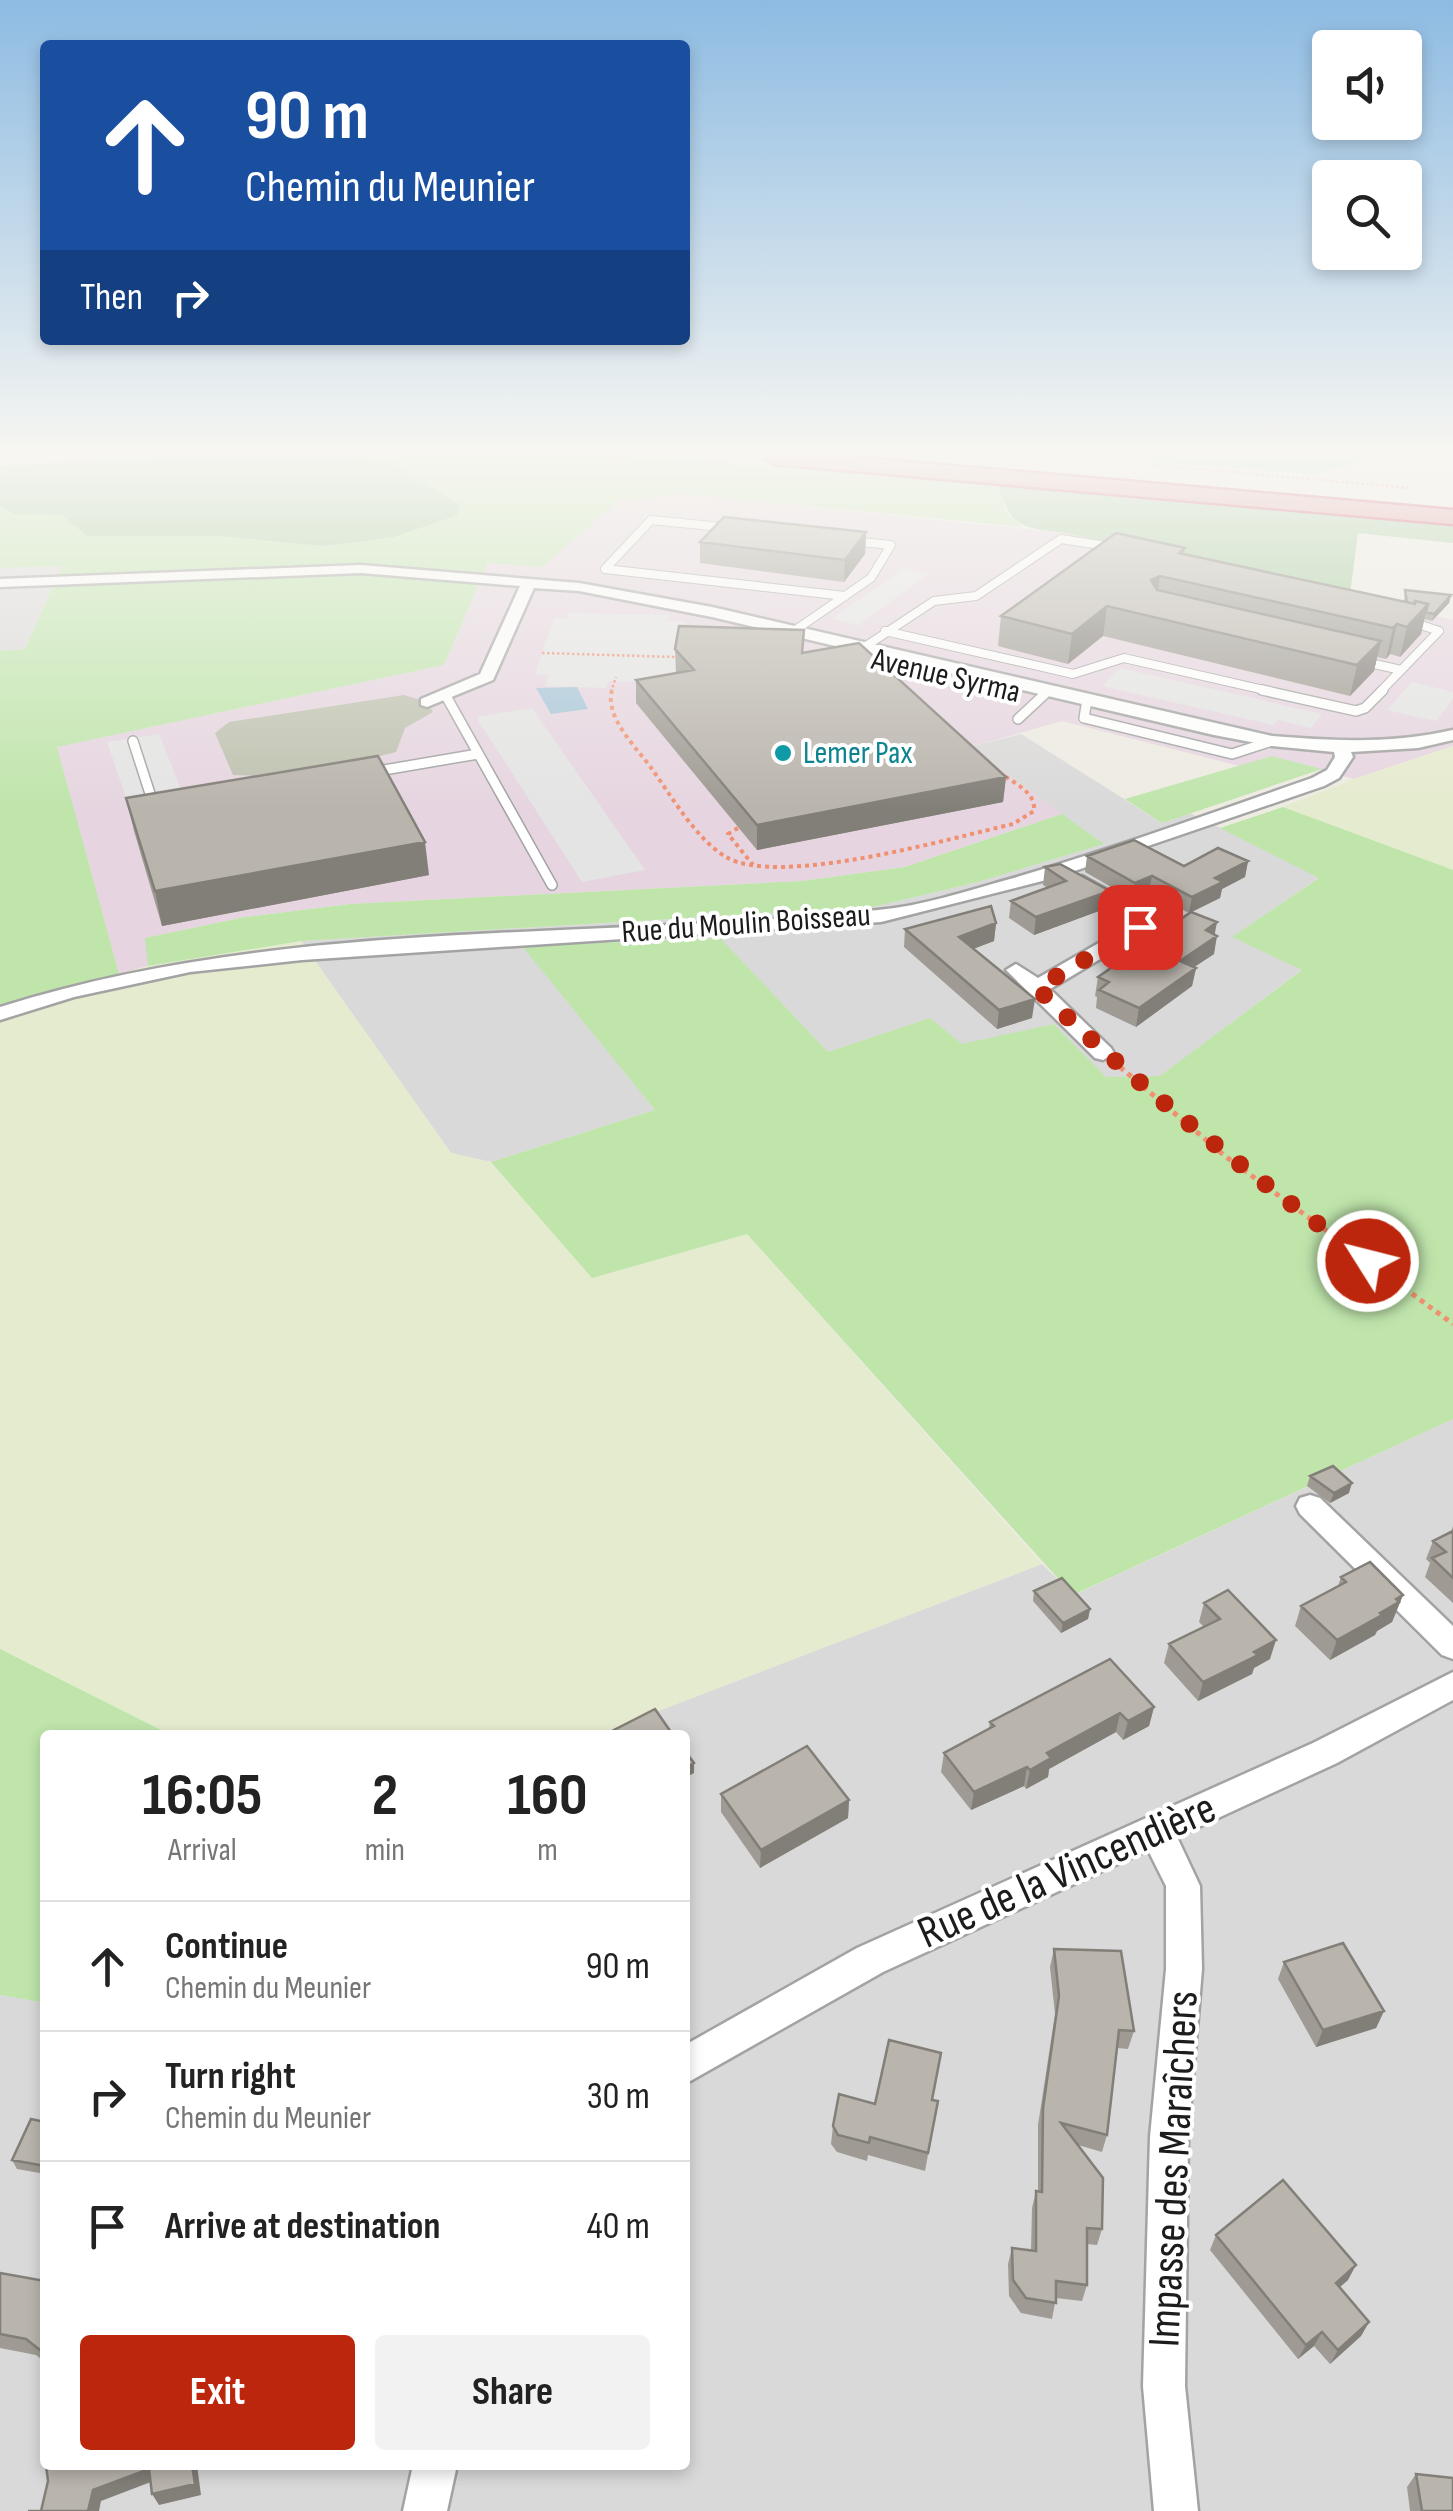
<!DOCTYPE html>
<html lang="en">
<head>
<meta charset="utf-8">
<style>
  body { margin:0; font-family:"Sofia Sans Condensed",sans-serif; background:#f2f2f2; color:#222; height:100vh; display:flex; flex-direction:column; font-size:38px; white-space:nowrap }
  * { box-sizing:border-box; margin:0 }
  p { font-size:32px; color:#767676 }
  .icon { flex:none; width:55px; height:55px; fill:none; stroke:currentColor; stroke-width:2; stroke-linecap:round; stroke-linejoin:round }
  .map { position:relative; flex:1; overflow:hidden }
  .details { position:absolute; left:40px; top:1730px; width:650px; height:740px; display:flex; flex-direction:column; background:#fff; border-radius:10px; box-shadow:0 5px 15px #0003 }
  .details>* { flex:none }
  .top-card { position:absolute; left:40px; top:40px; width:650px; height:305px; border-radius:10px; box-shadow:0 5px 15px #0003; background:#1a4fa0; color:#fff; overflow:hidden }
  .fabs { position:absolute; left:1312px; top:30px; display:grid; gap:20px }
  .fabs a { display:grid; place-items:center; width:110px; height:110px; border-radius:10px; background:#fff; box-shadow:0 5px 15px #0003; font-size:50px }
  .pin { position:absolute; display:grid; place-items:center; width:85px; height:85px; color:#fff; margin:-42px; border-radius:20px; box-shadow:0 5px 15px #0006 }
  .me { position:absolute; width:110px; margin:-55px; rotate:306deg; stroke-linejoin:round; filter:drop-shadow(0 0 8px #0008) }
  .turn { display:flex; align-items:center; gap:35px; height:210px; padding:0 40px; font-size:45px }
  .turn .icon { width:130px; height:130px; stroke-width:2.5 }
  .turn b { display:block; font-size:70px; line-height:85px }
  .then { display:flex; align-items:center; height:95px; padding:0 40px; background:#0003; gap:20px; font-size:38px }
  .eta { display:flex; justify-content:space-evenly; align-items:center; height:170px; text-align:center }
  .eta b { font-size:60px; font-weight:700; line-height:70px }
  .primary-button { display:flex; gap:20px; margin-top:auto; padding:20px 40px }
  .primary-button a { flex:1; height:115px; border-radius:10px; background:#bc260c; color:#fff; font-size:40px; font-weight:700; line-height:115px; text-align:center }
  .primary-button a+a { background:#f2f2f2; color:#222 }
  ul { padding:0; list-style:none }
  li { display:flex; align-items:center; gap:30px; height:130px; padding:0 40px; border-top:2px solid #e0e0e0 }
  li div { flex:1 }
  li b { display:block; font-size:38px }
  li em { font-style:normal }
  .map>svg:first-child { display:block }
  .residential { fill:#dad9d9 }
  .industrial { fill:#e6d5e0 }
  .construction { fill:#bec1af }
  .farmland { fill:#e5ebce }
  .grass { fill:#bfe5ab }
  .forest { fill:#a1ca9a }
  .pitch { fill:#85d8c4 }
  .parking { fill:#e4e4e4 }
  .water { fill:#a5c5d8 }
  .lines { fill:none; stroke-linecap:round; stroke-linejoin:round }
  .service-far1-casing { stroke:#a3a3a3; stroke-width:10 }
  .service-casing { stroke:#a3a3a3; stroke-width:12 }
  .minor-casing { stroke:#a3a3a3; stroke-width:5 }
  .motorway-casing { stroke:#cc2e4d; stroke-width:5 }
  .path-far2 { stroke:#f19070; stroke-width:2.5; stroke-dasharray:2.5 2.5; stroke-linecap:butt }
  .path-far1 { stroke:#f19070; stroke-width:4; stroke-dasharray:4 4; stroke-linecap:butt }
  .path { stroke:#f19070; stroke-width:5; stroke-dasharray:5 5; stroke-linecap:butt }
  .service-far1 { stroke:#fff; stroke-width:8 }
  .service { stroke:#fff; stroke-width:9 }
  .minor { fill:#fff; fill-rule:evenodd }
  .motorway { fill:#e08e91; fill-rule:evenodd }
  .wall { fill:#9f9b94 }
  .shaded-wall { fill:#827e78 }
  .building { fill:#b9b4ac; stroke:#827e78; stroke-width:2.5 }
  .route { stroke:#bc260c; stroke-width:18; stroke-dasharray:0 32.4 }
  .culture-dot { fill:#0f9aa8; stroke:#fff; stroke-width:4 }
  .labels { text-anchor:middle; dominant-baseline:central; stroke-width:8; stroke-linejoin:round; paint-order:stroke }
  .far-street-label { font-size:32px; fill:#1c1c1c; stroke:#fff }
  .far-culture-label { font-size:32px; fill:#0d838f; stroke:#fff; text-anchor:start }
  .near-street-label { font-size:45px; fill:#1c1c1c; stroke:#fff }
</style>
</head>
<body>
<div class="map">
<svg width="1453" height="2511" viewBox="0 0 1453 2511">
  <rect width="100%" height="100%" fill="#edebe2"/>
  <path class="residential" d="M62,566l-37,83 -25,2v-83z
    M1021,734l141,89 28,-10 130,64 -87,60 70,32 -142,107 -55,2 -52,-54 -92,21 -32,-27 -102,34 -109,-114 -196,8 132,164 -164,52 -40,-9 -150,-212 572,-34 105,-25 125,-38 -134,-97z
    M1453,1419v1092h-1453v-516l45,8v462h640v-730h-89l446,-171 32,31z"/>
  <path class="industrial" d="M685,494l380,39 388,87v126l-99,33 -82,-23 -32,10 -178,-45 -92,26 92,67 -157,53 -103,14 -452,23 -105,13 -99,21 2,28 -29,8 -63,-227 388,-82 44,-102 55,4 75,-67z"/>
  <path class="construction" d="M404,695l23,7 6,10 -28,16 -9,24 -97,25 -66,-2 -18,-42 14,-11z"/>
  <path class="farmland" d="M1453,746v124l-170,-63 71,-28z
    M301,941l150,212 40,9 101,115 155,-43 295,330 -446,171h-425l-171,-86v-644l148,-39z"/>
  <path class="grass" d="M360,457h306l332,28 8,27 16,15 -337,-33 -66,6 -76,67 -55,-4 -44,102 -387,82 62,227 -119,31v-354l25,-2 37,-83 -62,2v-62l15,8 47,1 261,31 68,-8v-77z
    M1272,756l50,13 -160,54 -37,-24z
    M1283,807l170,63v549l-380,176 -326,-361 -155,44 -101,-116 164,-52 -133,-164 198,-8 108,114 102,-34 32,26 92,-20 52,53 54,-1 142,-106 -70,-33 87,-59 -99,-50z
    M1062,814l42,30 -126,38 -105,25 -572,34 -153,25 -3,-28 100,-21 105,-13 452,-23 103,-14z
    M0,1649l171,86h-126v268l-45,-8z"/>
  <path class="forest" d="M162,457h198l31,4 68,44 -2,10 -66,23 -68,8 -104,-10h-132l-25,-21 -47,-1 -15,-8v-40z
    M998,485l455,41v17l-95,-10 -8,61h-7l-278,-61c-43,-6 -54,-4 -67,-48z"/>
  <path class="pitch" d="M1101,457h273l-60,17z"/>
  <path class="parking" d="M904,568l25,6 -71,51 -26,-6z
    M569,613l99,2 -1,6 18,1 -12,61 -65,-2 -2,7 -61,-2 4,-11 -14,-1 19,-56 13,1z
    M1120,668l202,46 -11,14 -33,-8 -5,5 -171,-39z
    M1412,682l41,10v7l-17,22 -49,-11z
    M532,708l113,162 -63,12 -106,-165z
    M159,734l23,58 -46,34 -29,-84z"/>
  <path class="water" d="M577,687l11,22 -37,5 -15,-26z"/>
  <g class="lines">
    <defs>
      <path id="service-far1" d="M732,528l-81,-8 -46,49 240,27
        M794,631l77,-53 20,-33 -40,-4
        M885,631l188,43 51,-16 149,34
        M863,648l71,-47 42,-5 85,-57 52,8
        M1361,661l40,9
        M1380,692l59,-61 -30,-10"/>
      <path id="service" d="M1262,690l94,21 9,-3 18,-18
        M446,696l106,189
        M1087,700l-3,18 148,36 40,-13
        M1018,719l30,-28
        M133,741l22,68
        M372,772l106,-18"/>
      <path id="minor" d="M361,565l218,18 133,24 560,129c61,5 120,8 181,-6v10l-35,8 -67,4 2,5 -14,21 -15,8 -270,92 -173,44 -579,38 -112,12 -116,25 -74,23v-13c283,-90 586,-66 878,-97 44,-4 89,-19 132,-31 102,-30 202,-66 302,-101l15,-8 8,-13 -1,-5 -62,-6 -58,-11 -502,-118 -133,-26 -45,-3 -41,92 -66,27 -6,-2v-6l59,-25 40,-88 -159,-13 -361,14v-8z
        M1082,876l67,37 -2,18 -97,58 61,59 3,5 -11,7 -8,-2 -89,-88 10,-6 22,14 92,-53 -1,-9 -54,-30 -3,-4z
        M1310,1495l10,3 133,128v33l-11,-4 -142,-141 -4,-8 4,-8z
        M1453,1672v28l-116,63 -160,74 23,49 2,83 -14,168 -3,249 13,125h-44l-11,-125 7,-249 16,-168v-83l-18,-36 -265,122 -198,112v-39l172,-97 456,-205z
        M413,2465h44l-10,46h-44z"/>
      <path id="motorway" d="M763,457h89l601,53v14l-679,-60z"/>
    </defs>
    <use href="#service-far1" class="service-far1-casing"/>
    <use href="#service" class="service-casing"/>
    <use href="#minor" class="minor-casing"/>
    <use href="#motorway" class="motorway-casing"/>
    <path class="path-far2" d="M587,457l171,14
      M1152,465l258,23
      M542,653l133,4
      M611,692l5,-15"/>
    <path class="path-far1" d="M612,690c-8,27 25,58 40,79 20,28 44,70 74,88 53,31 225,-19 287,-33l21,-13c2,-18 -18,-27 -31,-36
      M738,828l-10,6 25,31"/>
    <path class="path" d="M1120,1067l105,89 228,168"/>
    <use href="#service-far1" class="service-far1"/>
    <use href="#service" class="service"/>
    <use href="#minor" class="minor"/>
    <use href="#motorway" class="motorway"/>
  </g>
  <path class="wall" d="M866,532l-1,22 -21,28 -144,-19v-21z
    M1185,548l-1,6 220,48 1,-12 46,5 -2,8 -17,18 -8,-2 -3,15 -21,23 -10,-3 -4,5 -9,-2 -3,14 -24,25 -247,-60 -35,28 -70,-18 3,-30z
    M675,649l129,3 202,125 -3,25 -246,48 -121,-147v-23l40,-7z
    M126,798l303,77 -267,51 -28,-95z
    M1087,856l97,10 64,-5 -3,16 -23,12 -2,9 -28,14 23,22 -1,20 -20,13 2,1 -4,18 -56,41 -40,-19 1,-11 -2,-1 3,-19 91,-64 -40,-21 -17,7 -47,-27z
    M1045,867l65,24 -3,17 -73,27 -25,-17 2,-17 37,-13 -5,-3z
    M996,923l-2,18 -21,8 59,69 -35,11 -93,-82 1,-18z
    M1310,1476l39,17 -19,10 -23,-17z
    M1453,1526v77l-28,-26 5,-14 -4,-4 7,-18 18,-9z
    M1341,1577l62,18 -11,27 -15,9 -2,4 -45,25 -35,-34 6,-20 37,-20z
    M1034,1591l56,18 -2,10 -27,14 -28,-32z
    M1204,1603l66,56 -16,9 -2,6 -54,27 -34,-38 5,-19 35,-17 -5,-5z
    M1154,1707l-5,19 -26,14 -7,-8 -67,37 -1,8 -22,12 -2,-3 -53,24 -30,-38 3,-19 45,-25 1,-6z
    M721,1794l128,6 -1,18 -88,50 -39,-56z
    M1054,1949l80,82 -6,18 -11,-1 -10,87 -5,17 -24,-7 24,84 -5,16 -10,-1v41l-5,16 -26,-3 -4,21 -31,-6 -12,-17 -1,-32 4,-16 19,2 1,-42 4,-17h2v-66l17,-111 -5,-47z
    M1284,1962l100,49 -8,17 -60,19 -38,-68z
    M932,2100l6,1 -13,70 -57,-16 -1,6 -30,-9 -6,-8 2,-18 42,-22z
    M45,2122v52l-28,-5 -5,-9z
    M1216,2235l132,45 -8,7 29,35 -8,14 -31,28 -16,-18 -16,13 -88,-109z
    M0,2273l45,8v81l-9,-7 -36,-7z
    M1416,2474l37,37h-43l-3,-24z"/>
  <path class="shaded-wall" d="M866,532l-1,22 -21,28 1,-22z
    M1160,576l-4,29 -5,-25z
    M1451,595l-2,8 -17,18 2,-7z
    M1428,604l-7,30 -21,23 7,-30z
    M1107,606l-4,30 -35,28 4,-30z
    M1397,624l-7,30 -4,5 7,-31z
    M1381,641l-7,30 -24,25 7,-31z
    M1006,777l-3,25 -246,48v-25z
    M425,842l4,33 -267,51 -7,-35z
    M1248,861l-3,16 -23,12 -2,9 -31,15 3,-16 23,-19z
    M1152,876l-3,16 -17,7 3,-16z
    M1110,891l-3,17 -73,27 2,-18z
    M1217,922l-3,16 3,-2 -3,18 -38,25 4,-18 26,-31z
    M996,923l-2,18 -37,14 2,-18z
    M1196,968l-4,18 -56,41 3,-19z
    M1035,999l-3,19 -35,11 2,-19z
    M1352,1483l-3,10 -19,10 4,-10z
    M1403,1595l-11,27 -15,9 -2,4 -45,25 7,-20 43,-27 16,-14z
    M1090,1609l-2,10 -27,14 2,-10z
    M1276,1640l-6,19 -16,9 -2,6 -54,27 5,-19z
    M1154,1707l-5,19 -26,14 5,-19z
    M1120,1713l-4,19 -67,37 -1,8 -22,12 4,-19 17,-17z
    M694,1763v10l-9,5v-9z
    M1027,1767l-3,19 -53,24 3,-18z
    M849,1800l-1,18 -88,50 1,-18z
    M689,1835l1,18 -5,2v-18z
    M1384,2011l-8,17 -60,19 7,-17z
    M1356,2265l-8,15 -20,17 8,-14z
    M1369,2322l-8,14 -31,28 8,-14z
    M1322,2332l-8,14 -16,13 8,-14z
    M192,2465h5l4,30 -42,10 -7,-11z
    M149,2469l7,11 -55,21 -2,10h-11l5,-21z"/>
  <path class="building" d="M724,517l142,15 -21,28 -145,-18z
    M1116,533l69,15 -6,5 236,51v-3l13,3 -21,23 -10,-3 -4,4 -233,-52 -9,4 6,10 224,51 -24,24 -250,-59 -35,28 -71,-18z
    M1405,590l46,5 -17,19 -8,-2 2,-8 -13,-3 -1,3 -7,-2z
    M679,626l125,4 -2,23 57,-10 147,134 -249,48 -121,-145 58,-10 -19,-21z
    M378,756l47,86 -270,49 -29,-93z
    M1134,840l50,26 34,-18 30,13 -33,17 8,4 -31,15 -40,-21 -17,7 -48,-27z
    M1060,864l50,27 -74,26 -25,-16 55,-20 -21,-14z
    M991,906l5,17 -37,14 76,62 -36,11 -94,-81z
    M1191,912l26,10 -11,8 11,6 -37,25 16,7 -57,40 -40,-18 10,-8 -11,-5z
    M1333,1466l19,17 -18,10 -24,-17z
    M1453,1531v47l-21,-20 14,-6 -13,-11z
    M1370,1562l33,33 -7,4 3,3 -19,11 2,2 -45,25 -36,-34 45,-24 -5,-5z
    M1062,1578l28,31 -27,14 -29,-32z
    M1228,1590l48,50 -22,12 4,3 -55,27 -34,-38 51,-25 -16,-16z
    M1110,1659l44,48 -26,14 -8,-8 -73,40 4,5 -21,12 -3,-3 -53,25 -30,-39 50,-27 -4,-4z
    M655,1709l18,26h-56l-3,-5z
    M807,1746l42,54 -88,50 -40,-56z
    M685,1751l9,12 -9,6z
    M1343,1943l41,68 -61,19 -39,-68z
    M1054,1949l67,2 13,80 -15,-1 -12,105 -46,-12 42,55 -1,51 -15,-1v57l-31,-4v22l-30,-5 -13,-18 -1,-32 24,3v-60l6,1 1,-84 16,-112z
    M889,2040l52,13 -9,47 6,1 -10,52 -58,-16 -1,6 -31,-8 -5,-9 6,-32 36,10z
    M31,2119l14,3v44l-33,-6z
    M1283,2180l73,85 -20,18 33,39 -31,28 -16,-18 -16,13 -90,-110z
    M0,2273l45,8v73l-19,-15 -26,-5z
    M46,2465h146l3,19 -43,10 -3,-25 -56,21 -5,21h-60h13l7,-30z
    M1416,2474l37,4v33h-31z"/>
  <linearGradient id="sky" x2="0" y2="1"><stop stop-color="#8dbbe2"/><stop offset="0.56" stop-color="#f7f6f2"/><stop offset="1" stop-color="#f7f6f2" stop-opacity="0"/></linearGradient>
  <rect width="1453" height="809" fill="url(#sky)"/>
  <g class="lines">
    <path class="route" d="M1140,927l-103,61c103,101 215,188 331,273"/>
  </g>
  <circle class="culture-dot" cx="783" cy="753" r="10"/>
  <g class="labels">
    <g class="far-street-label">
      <text transform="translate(946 676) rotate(13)">Avenue Syrma</text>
      <text transform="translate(746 924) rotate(-4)">Rue du Moulin Boisseau</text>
    </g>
    <g class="far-culture-label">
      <text x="803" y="753">Lemer Pax</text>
    </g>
    <g class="near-street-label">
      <text transform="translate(1067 1871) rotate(-24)">Rue de la Vincendière</text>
      <text transform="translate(1174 2169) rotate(-87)">Impasse des Maraîchers</text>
    </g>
  </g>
</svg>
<div class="fabs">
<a><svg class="icon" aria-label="sound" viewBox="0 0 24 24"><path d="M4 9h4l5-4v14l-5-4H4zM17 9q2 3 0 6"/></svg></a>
<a><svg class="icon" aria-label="search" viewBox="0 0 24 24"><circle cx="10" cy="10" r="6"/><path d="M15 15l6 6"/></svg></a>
</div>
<div class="pin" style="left:1140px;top:927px;background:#d93025"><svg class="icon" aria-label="arrive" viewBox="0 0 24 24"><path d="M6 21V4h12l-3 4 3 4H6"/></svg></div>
<svg class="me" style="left:1368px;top:1261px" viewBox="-20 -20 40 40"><circle r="17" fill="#bc260c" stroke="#fff" stroke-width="3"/><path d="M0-11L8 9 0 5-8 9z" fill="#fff"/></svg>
<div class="top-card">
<div class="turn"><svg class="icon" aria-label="ahead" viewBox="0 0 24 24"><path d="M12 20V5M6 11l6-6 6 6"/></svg><div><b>90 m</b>Chemin du Meunier</div></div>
<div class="then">Then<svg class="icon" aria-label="right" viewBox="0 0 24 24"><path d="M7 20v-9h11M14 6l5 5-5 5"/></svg></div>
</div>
<section class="details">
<div class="eta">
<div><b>16:05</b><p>Arrival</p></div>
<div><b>2</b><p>min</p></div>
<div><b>160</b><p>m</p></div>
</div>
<ul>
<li><svg class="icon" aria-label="ahead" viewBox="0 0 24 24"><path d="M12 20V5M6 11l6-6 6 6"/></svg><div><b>Continue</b><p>Chemin du Meunier</p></div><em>90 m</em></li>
<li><svg class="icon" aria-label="right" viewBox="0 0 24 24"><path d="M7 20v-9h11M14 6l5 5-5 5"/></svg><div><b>Turn right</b><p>Chemin du Meunier</p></div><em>30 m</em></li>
<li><svg class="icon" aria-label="arrive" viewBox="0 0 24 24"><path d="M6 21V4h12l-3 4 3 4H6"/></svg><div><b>Arrive at destination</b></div><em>40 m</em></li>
</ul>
<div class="primary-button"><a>Exit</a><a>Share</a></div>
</section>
</div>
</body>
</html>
